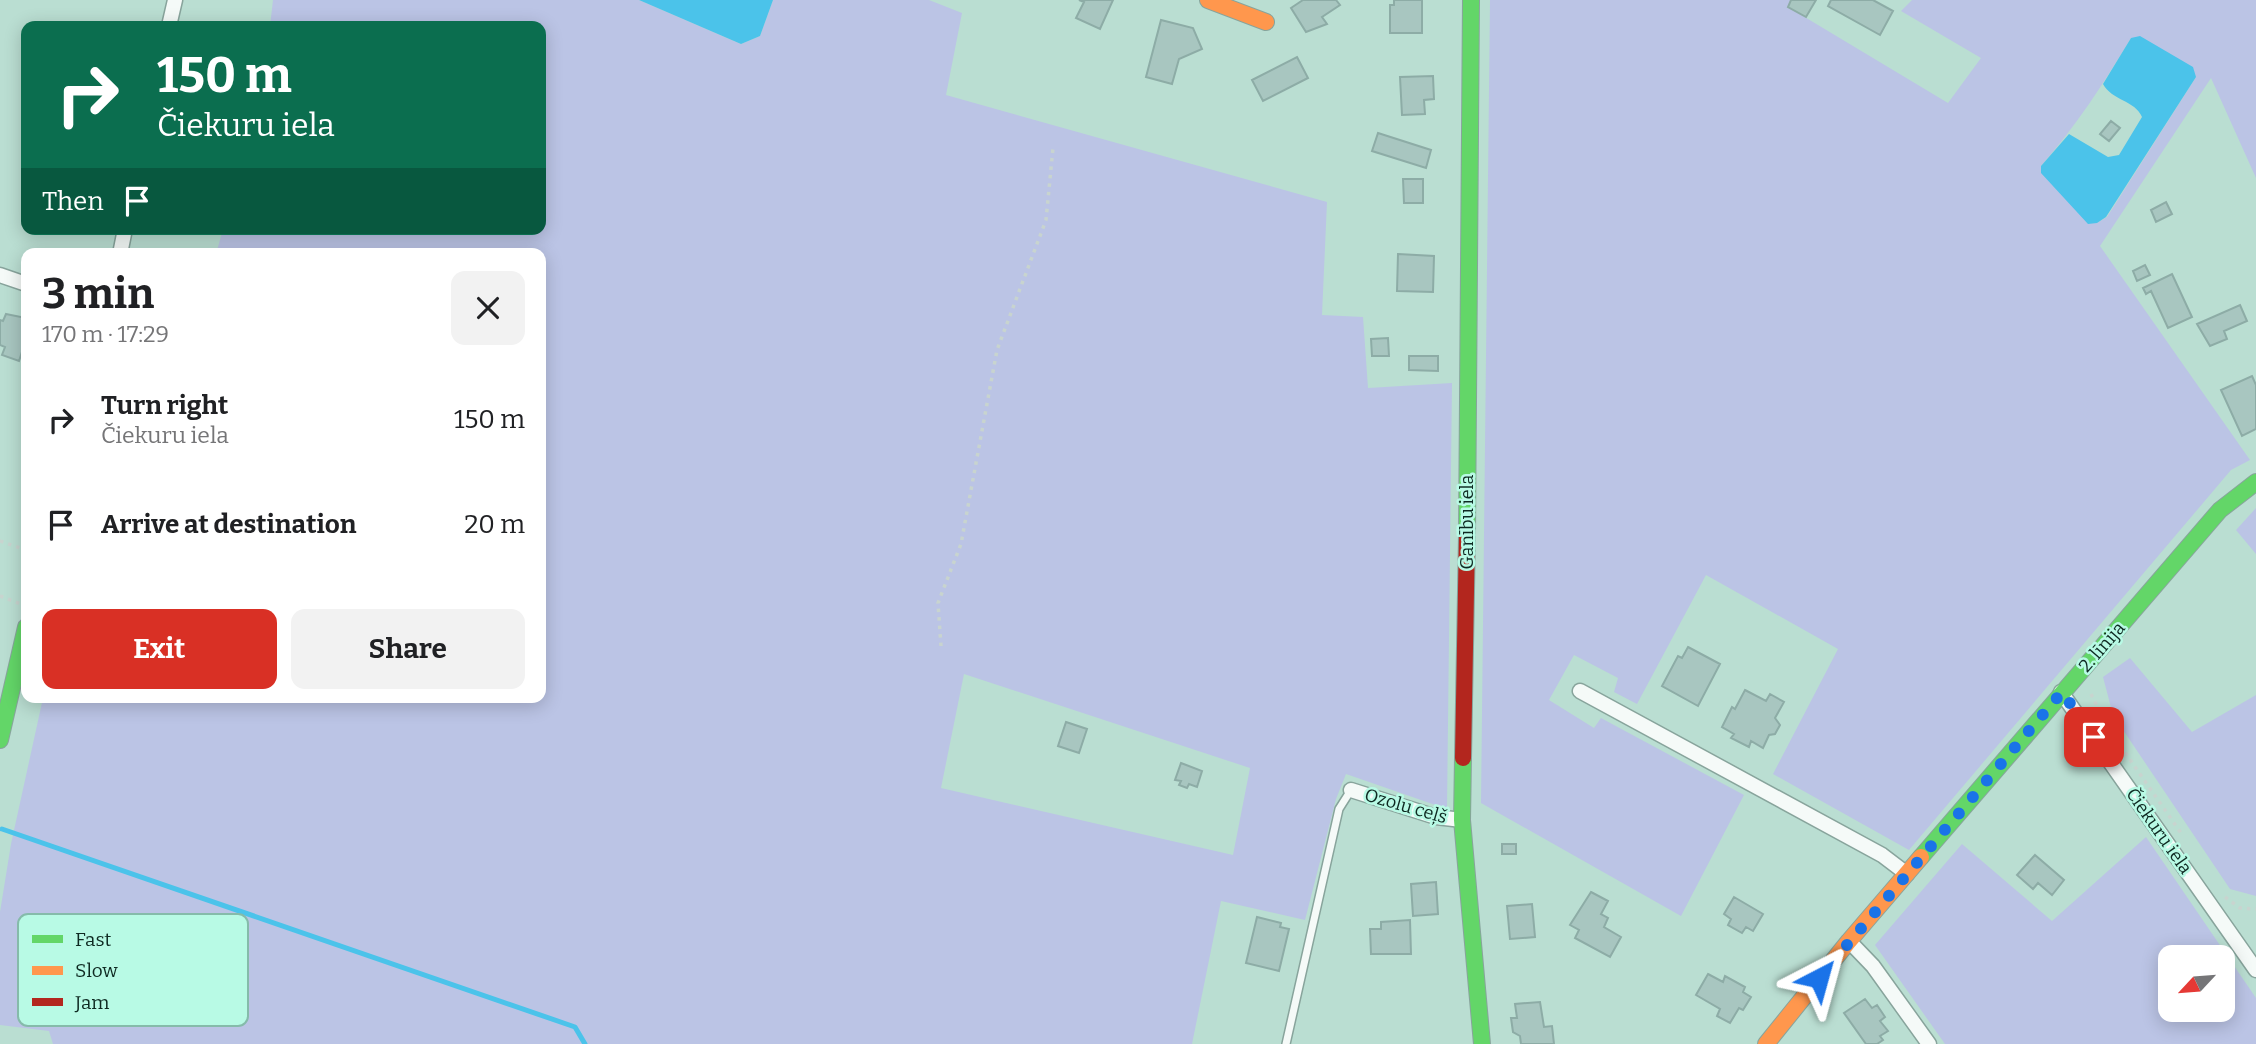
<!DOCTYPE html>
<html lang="en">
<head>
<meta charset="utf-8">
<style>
  body { margin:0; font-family:Bitter,serif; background:#f2f2f2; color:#202124; height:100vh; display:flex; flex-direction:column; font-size:26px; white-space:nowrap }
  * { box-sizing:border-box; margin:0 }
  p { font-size:23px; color:#757577 }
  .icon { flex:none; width:38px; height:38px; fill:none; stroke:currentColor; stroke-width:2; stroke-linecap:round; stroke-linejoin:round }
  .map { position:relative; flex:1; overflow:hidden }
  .details { position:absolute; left:21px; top:248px; width:525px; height:455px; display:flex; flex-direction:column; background:#fff; border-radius:14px; box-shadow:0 4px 18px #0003 }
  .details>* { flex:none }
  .guide { position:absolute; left:21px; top:21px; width:525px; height:214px; border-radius:14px; box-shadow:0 4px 18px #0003; background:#0b6e4f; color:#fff; overflow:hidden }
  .needle { width:46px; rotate:244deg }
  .controls { position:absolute; left:2158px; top:945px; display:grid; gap:14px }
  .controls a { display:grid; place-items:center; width:77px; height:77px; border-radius:14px; background:#fff; box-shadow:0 4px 18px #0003; font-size:35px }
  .pin { position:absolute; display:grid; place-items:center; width:60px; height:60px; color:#fff; margin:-30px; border-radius:14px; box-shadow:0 4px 10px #0006 }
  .me { position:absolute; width:77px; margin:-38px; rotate:39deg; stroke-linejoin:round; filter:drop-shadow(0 0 5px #0008) }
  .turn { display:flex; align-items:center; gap:24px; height:147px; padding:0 21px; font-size:32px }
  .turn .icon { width:91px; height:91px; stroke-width:2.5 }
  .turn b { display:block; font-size:49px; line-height:60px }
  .then { display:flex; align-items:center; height:66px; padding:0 21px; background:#0003; gap:14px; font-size:26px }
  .round { display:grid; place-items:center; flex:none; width:74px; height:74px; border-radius:14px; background:#f2f2f2 }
  .overview { display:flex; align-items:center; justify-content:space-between; height:119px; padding:0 21px }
  h1 { font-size:42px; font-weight:700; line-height:52px }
  .cta { display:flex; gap:14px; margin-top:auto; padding:14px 21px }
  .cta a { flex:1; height:80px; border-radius:14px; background:#d93025; color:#fff; font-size:28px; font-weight:700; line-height:80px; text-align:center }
  .cta a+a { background:#f2f2f2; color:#202124 }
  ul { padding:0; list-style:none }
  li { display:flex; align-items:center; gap:21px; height:105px; padding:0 21px }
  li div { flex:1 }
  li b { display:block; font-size:26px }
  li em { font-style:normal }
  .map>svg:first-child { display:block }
  .green { fill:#bbc4e5; fill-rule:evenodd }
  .water { fill:#4bc3ea }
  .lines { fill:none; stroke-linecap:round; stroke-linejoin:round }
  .stream { stroke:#4bc3ea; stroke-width:5 }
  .building { fill:#a8c6c0; stroke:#8daca6; stroke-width:2 }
  .lane-casing { stroke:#88a49c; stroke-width:10 }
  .street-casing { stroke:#88a49c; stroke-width:17 }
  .fast-casing { stroke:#88a49c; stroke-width:18 }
  .slow-casing { stroke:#88a49c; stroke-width:18 }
  .jam-casing { stroke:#88a49c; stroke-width:18 }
  .path { stroke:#c8d4cf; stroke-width:3.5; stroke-dasharray:3.5 5; stroke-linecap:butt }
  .lane { stroke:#f5faf8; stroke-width:7 }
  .street { stroke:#f5faf8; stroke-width:14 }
  .fast { stroke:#63d668; stroke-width:16 }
  .slow { stroke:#ff974d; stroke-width:16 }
  .jam { stroke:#b3261e; stroke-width:16 }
  .route { stroke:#1a73e8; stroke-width:12; stroke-dasharray:0 21.6 }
  .labels { text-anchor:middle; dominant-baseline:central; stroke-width:5; stroke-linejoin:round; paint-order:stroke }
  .street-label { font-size:18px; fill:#0e2921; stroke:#b8fae5 }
  .key { fill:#b8fae5; stroke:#85bbaa; stroke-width:2 }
  .key-label { font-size:19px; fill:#0e2921 }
</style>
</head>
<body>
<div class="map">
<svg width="2256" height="1044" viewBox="0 0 2256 1044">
  <rect width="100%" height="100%" fill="#baded2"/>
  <path class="green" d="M273,0h366l102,44 19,-8 13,-36h156l33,13 -16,82 381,107 -5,113 41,2 5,71 84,-5 -5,426 -101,-35 -10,25 -31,121 -84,-19 -29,143h-1139l-4,-13 -49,-6v-113l11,-68 32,-146h498v-444h-325l7,-25h318v-203h-271zM964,674l286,94 -17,87 -292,-67z
    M1490,0h301l-3,7 160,96 33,-45 -80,-47 11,-11h344v178l-45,-100 -111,168 150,214 -19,10 -322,380 -136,-76 65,-125 -132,-74 -69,129 -23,-12 4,-14 -44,-23 -25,45 45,28 7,-10 143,77 -63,121 -200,-113zM2131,38l65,39 -89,140 -10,6 -56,-57c35,-40 63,-83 90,-128z
    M2256,508v46l-20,-24z
    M2130,658l62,74 64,-37v201l-26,-7 -117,-174 -10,-38z
    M2146,837l110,161v46h-311l-70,-99 87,-101 90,77zM2170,957h52v53h-52z"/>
  <path class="water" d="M639,0h134l-13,36 -19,8z
    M2140,36l53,31 3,10 -90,140 -9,6 -9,1 -47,-51v-7l28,-32 39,23 11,-2 23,-38c-6,-16 -31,-17 -39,-33l28,-46z"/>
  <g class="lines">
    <path class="stream" d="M2,829l573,198 10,17"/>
  </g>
  <path class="building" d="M1079,0h34l-13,29 -24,-11 8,-16z
    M1303,0h33l4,5 -18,12 5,7 -21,8 -15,-24z
    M1394,0h28v33h-32v-28h4z
    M1791,0h25l-10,17 -18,-10z
    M1831,0h42l20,11 -13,24 -52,-29z
    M1161,20l32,8 9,21 -23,10 -7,25 -26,-7z
    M1297,57l11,21 -45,23 -11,-21z
    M1433,76l1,23 -10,1 1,14 -23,1 -2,-38z
    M2111,121l9,7 -11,13 -9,-7z
    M1378,133l53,17 -5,18 -54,-17z
    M1403,179h20v24h-19z
    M2166,202l6,12 -16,8 -5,-12z
    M1398,254l36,2 -1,36 -36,-1z
    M2145,265l5,10 -13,6 -4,-10z
    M2172,274l20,43 -24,11 -17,-37 -5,3 -3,-6z
    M2240,305l7,16 -23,10 3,8 -17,7 -13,-22z
    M6,314l20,4v36l-4,-2 -3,9 -17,-6 3,-8 -5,-2v-25l3,1z
    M1388,338l1,18h-17l-1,-17z
    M1409,356h29v15l-29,-1z
    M2252,376l4,9v44l-14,7 -21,-46z
    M1688,647l32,17 -22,42 -36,-20 16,-30 4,2z
    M1745,690l21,11 4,-7 14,8 -9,16 5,7 -5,9 -6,1 -6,13 -12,-7 -2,6 -18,-9 3,-4 -12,-7 10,-20 3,2z
    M1066,722l21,7 -8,24 -21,-7z
    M1181,763l21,8 -5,16 -8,-3 -2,4 -8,-3 2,-4 -6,-1z
    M1502,844h14v10h-14z
    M2035,855l29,25 -12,15 -14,-12 -5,6 -16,-14z
    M1436,882l2,32 -25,2 -2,-32z
    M1591,892l17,9 -7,13 7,4 -4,9 17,10 -11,20 -35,-19 4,-8 -9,-5z
    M1734,897l29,17 -10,17 -7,-4 -4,6 -14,-8 3,-6 -7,-5z
    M1532,904l3,33 -25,2 -3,-33z
    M1257,917l24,6 -1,4 9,2 -10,42 -33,-8z
    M1410,920l1,34h-40l-1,-25h11v-7z
    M1708,974l15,8 2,-6 20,11 -2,5 8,5 -8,13 -4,-2 -9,15 -13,-7 3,-7 -24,-14z
    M1865,999l7,9 5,-3 8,12 -5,4 8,10 -8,5 3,4 -6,4h-11l-22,-31z
    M1540,1002l4,25 8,-1 2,18h-33l-1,-8 -7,-4 -2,-14h6l-2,-14z"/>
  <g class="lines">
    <defs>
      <path id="lane" d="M1286,1044l53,-235 12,-19"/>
      <path id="street" d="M169,26l6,-26
        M120,254l5,-25
        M0,275l26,9
        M1580,691l302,164 25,19
        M2061,692l195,278
        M1351,790l85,27 26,3
        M1849,941l24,25 56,78"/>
      <path id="fast" d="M1467,535l4,-535
        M0,740l26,-113
        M1463,758l-1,62 20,224
        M1921,857l299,-347 36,-28"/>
      <path id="slow" d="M1208,0l58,22
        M1766,1044l83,-103 72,-84"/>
      <path id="jam" d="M1463,758l4,-223"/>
    </defs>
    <use href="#lane" class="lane-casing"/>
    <use href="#street" class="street-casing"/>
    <use href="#fast" class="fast-casing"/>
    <use href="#slow" class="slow-casing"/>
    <use href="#jam" class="jam-casing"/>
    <path class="path" d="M0,541l26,9
      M0,596l26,10
      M941,646l-3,-43 23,-59 36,-194 49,-130 7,-72
      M2091,694l17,34 73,105
      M2225,897l15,11 16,1"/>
    <use href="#lane" class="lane"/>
    <use href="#street" class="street"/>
    <use href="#fast" class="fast"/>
    <use href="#slow" class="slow"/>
    <use href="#jam" class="jam"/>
  </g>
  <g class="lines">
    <path class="route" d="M1819,978l243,-286 32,45"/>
  </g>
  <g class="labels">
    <g class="street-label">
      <text transform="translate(1467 522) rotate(-90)">Ganību iela</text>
      <text transform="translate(2102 647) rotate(-49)">2. līnija</text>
      <text transform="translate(1406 806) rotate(16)">Ozolu ceļš</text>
      <text transform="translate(2159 831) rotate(55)">Čiekuru iela</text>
    </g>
  </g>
  <rect x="18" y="914" width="230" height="112" rx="10" class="key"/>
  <rect x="32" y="935" width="31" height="8" fill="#63d668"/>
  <rect x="32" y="966" width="31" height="9" fill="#ff974d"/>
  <rect x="32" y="998" width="31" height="8" fill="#b3261e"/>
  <g class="key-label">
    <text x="75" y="946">Fast</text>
    <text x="75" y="977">Slow</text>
    <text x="75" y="1009">Jam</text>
  </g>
</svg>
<div class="controls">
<a><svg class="needle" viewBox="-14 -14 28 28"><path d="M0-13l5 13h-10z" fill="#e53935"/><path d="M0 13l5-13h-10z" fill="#757577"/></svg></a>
</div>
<div class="pin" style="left:2094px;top:737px;background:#d93025"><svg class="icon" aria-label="arrive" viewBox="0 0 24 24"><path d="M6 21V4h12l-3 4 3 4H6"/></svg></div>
<svg class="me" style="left:1819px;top:978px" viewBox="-20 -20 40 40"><path d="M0-17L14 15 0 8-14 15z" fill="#1a73e8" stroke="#fff" stroke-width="4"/></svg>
<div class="guide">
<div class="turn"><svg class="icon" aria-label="right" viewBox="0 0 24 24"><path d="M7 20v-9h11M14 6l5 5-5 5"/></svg><div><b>150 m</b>Čiekuru iela</div></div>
<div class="then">Then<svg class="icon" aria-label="arrive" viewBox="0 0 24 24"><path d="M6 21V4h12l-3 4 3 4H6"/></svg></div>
</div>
<section class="details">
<div class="overview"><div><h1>3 min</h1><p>170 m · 17:29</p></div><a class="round"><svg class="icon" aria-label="close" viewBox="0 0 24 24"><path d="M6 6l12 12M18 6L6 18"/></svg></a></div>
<ul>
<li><svg class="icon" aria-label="right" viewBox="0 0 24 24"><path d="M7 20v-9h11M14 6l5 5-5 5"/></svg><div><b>Turn right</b><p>Čiekuru iela</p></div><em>150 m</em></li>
<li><svg class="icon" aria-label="arrive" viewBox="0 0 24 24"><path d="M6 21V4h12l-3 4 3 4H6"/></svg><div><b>Arrive at destination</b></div><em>20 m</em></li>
</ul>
<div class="cta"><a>Exit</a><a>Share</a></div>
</section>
</div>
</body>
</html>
